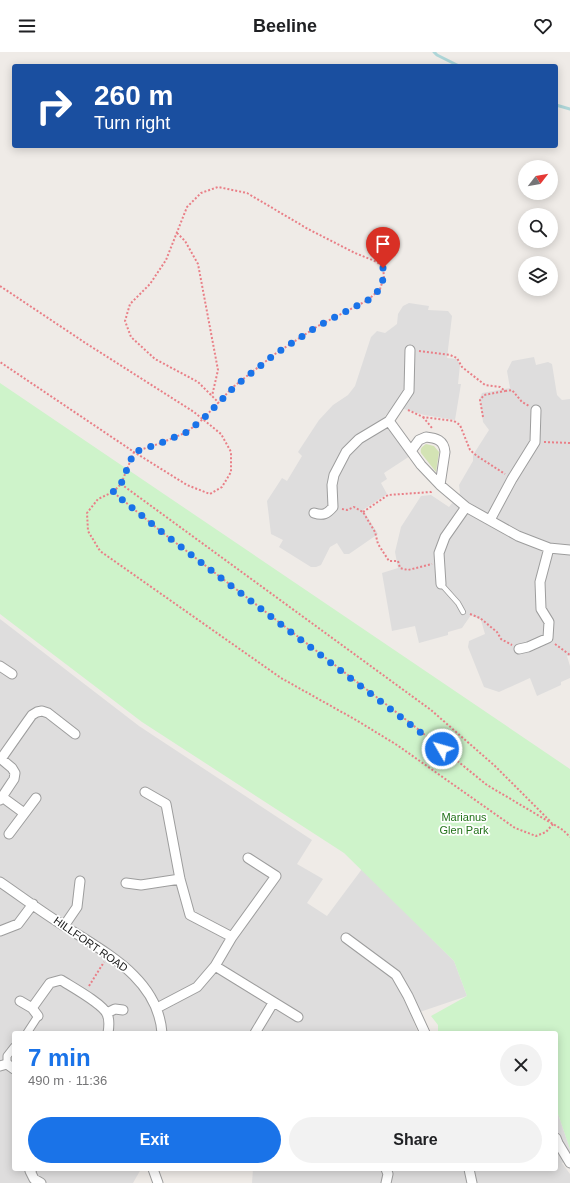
<!DOCTYPE html>
<html lang="en">
<head>
<meta charset="utf-8">
<style>
  body { margin:0; font-family:Arial,sans-serif; background:#f2f2f2; color:#202124; height:100vh; display:flex; flex-direction:column; font-size:15px; white-space:nowrap }
  * { box-sizing:border-box; margin:0 }
  p { font-size:13px; color:#757577 }
  .icon { flex:none; width:22px; height:22px; fill:none; stroke:currentColor; stroke-width:2; stroke-linecap:round; stroke-linejoin:round }
  .map { position:relative; flex:1; overflow:hidden }
  .sheet { position:absolute; left:12px; top:979px; width:546px; height:140px; display:flex; flex-direction:column; background:#fff; border-radius:4px; box-shadow:0 2px 10px #0003 }
  .sheet>* { flex:none }
  .top-card { position:absolute; left:12px; top:12px; width:546px; height:84px; border-radius:4px; box-shadow:0 2px 10px #0003; background:#1a4fa0; color:#fff; overflow:hidden }
  .needle { width:26px; rotate:59deg }
  .controls { position:absolute; left:518px; top:108px; display:grid; gap:8px }
  .controls a { display:grid; place-items:center; width:40px; height:40px; border-radius:50%; background:#fff; box-shadow:0 2px 10px #0003; font-size:20px }
  .pin { position:absolute; display:grid; place-items:center; width:34px; height:34px; color:#fff; margin:-41px -17px; border-radius:50% 50% 50% 0; rotate:-45deg; box-shadow:0 0 4px #0007 }
  .pin .icon { rotate:45deg }
  .me { position:absolute; width:44px; margin:-22px; rotate:308deg; stroke-linejoin:round; filter:drop-shadow(0 0 3px #0008) }
  .turn { display:flex; align-items:center; gap:14px; height:84px; padding:0 16px; font-size:18px }
  .turn .icon { width:52px; height:52px; stroke-width:2.5 }
  .turn b { display:block; font-size:28px; line-height:34px }
  .round { display:grid; place-items:center; flex:none; width:42px; height:42px; border-radius:21px; background:#f2f2f2 }
  .summary { display:flex; align-items:center; justify-content:space-between; height:68px; padding:0 16px }
  h1 { font-size:24px; font-weight:700; line-height:30px; color:#1a73e8 }
  .button { display:flex; gap:8px; margin-top:auto; padding:8px 16px }
  .button a { flex:1; height:46px; border-radius:24px; background:#1a73e8; color:#fff; font-size:16px; font-weight:700; line-height:46px; text-align:center }
  .button a+a { background:#f2f2f2; color:#202124 }
  header { display:flex; justify-content:space-between; align-items:center; height:52px; padding:0 16px; background:#fff; font-size:18px; font-weight:700 }
  .map>svg:first-child { display:block }
  .residential { fill:#dedddd }
  .grass { fill:#d3e3b4 }
  .park { fill:#cef3ca }
  .lines { fill:none; stroke-linecap:round; stroke-linejoin:round }
  .stream { stroke:#add5d7; stroke-width:3 }
  .service-casing { stroke:#9d9d9d; stroke-width:6 }
  .pedestrian-casing { stroke:#9d9d9d; stroke-width:9 }
  .minor-casing { stroke:#9d9d9d; stroke-width:11 }
  .path { stroke:#e97f87; stroke-width:2; stroke-dasharray:2 2; stroke-linecap:butt }
  .service { stroke:#fff; stroke-width:4.5 }
  .pedestrian { stroke:#fff; stroke-width:7 }
  .minor { stroke:#fff; stroke-width:9 }
  .route { stroke:#1a73e8; stroke-width:7; stroke-dasharray:0 12.6 }
  .labels { text-anchor:middle; dominant-baseline:central; stroke-width:3.5; stroke-linejoin:round; paint-order:stroke }
  .park-label { font-size:11px; fill:#22721a; stroke:#fff }
  .street-label { font-size:11px; fill:#202020; stroke:#fff }
</style>
</head>
<body>
<header><svg class="icon" aria-label="menu" viewBox="0 0 24 24"><path d="M4 6h16M4 12h16M4 18h16"/></svg>Beeline<svg class="icon" aria-label="heart" viewBox="0 0 24 24"><path d="M12 20l-8-8c-3-5 5-10 8-4 3-6 11-1 8 4z"/></svg></header>
<div class="map">
<svg width="570" height="1131" viewBox="0 0 570 1131">
  <rect width="100%" height="100%" fill="#efebe7"/>
  <path class="residential" d="M409,251l20,3 -1,4 20,1 4,5 -5,42 10,1 3,6 -2,19h3l-6,36 -31,-5 -30,-9 -9,10 25,40 -26,17 3,6 -6,4 6,11 -24,16 15,24 -29,20h-5l-7,-11 -7,4 -9,18 -5,2h-5l-32,-20 4,-7 -12,-6 -4,-33 15,-23 5,3 15,-25 -4,-4 21,-32 14,-15 15,-10 7,-9 16,-49 6,-6 8,2 12,-9 1,-10 5,-8z
    M534,305l2,8 12,-3 4,2 5,31 5,5 8,-1v257h-3l3,10v12l-9,4v3l-24,11 -7,-18 -31,14 -15,-5 -16,-40 1,-6 16,-7 -4,-14 -10,-5 -9,13 -14,4v3l-29,8 -4,-17 -23,5 -10,-58 16,-5 -3,-16 6,-25 20,-31 10,-1 18,12 11,-14 -1,-8 14,-24v-6l16,-25 -6,-8 -3,-24 2,-5 28,-5 -3,-17 5,-10z
    M0,567l139,107 173,114 -15,24 26,15 -16,24 20,13 35,-47 92,92 13,35 -56,19 7,18h-404v136h127l-8,14h-133z
    M556,1056l14,41v9l-8,5 8,11v9h-318l1,-14h303z"/>
  <path class="grass" d="M426,392l8,2 5,6 -3,20 -15,-19c-1,-5 1,-6 5,-9z"/>
  <path class="park" d="M0,331l570,386v380l-14,-41v-75h-118v-8l-7,-9 36,-20 -13,-35 -110,-108 -202,-131 -142,-108z"/>
  <g class="lines">
    <path class="stream" d="M434,0l3,3 22,11
      M556,53l14,4"/>
    <defs>
      <path id="service" d="M441,532l17,19 5,9"/>
      <path id="pedestrian" d="M27,981l11,-17
        M7,1012v-8l7,-9"/>
      <path id="minor" d="M389,369l32,44 19,20 26,22 52,29 31,12 21,2
        M411,399l8,-11 7,-3c10,1 18,3 19,15l-5,33
        M314,461c9,3 13,1 19,-6l-1,-22 2,-10 12,-23 13,-13 30,-18 20,-30 1,-41
        M490,468l22,-41 23,-37 1,-32
        M441,532l-2,-31 6,-16 21,-30
        M519,597l9,-2 20,-9 1,-16 -8,-13 -1,-27 9,-34
        M0,614l12,8
        M0,706l12,10 3,5 -1,6 -14,21
        M1,707l26,-37 5,-7 5,-3 5,-1 6,2 27,21
        M145,740l21,12 14,75 10,36 42,22
        M2,745l22,16
        M9,782l27,-36
        M0,830c22,15 43,31 66,45 40,26 92,52 96,106
        M126,831l15,2 39,-6
        M64,874l13,-19 3,-26
        M0,879l18,-7 15,-20
        M346,886l50,37 12,21 17,37
        M215,914l83,51
        M20,949l12,7 6,8
        M32,956l18,-25 11,-3c11,7 42,24 46,34 3,6 2,13 1,19
        M157,956l40,-21 18,-21 17,-29 44,-61 -28,-18
        M107,961l8,-4 8,1
        M255,981l18,-30
        M0,1014l7,-2 7,5
        M556,1086l2,5 12,20
        M32,1117l-2,2 4,8 7,4
        M153,1117l5,14
        M469,1117l3,14
        M386,1131l2,-9 -2,-5"/>
    </defs>
    <use href="#service" class="service-casing"/>
    <use href="#pedestrian" class="pedestrian-casing"/>
    <use href="#minor" class="minor-casing"/>
    <path class="path" d="M177,181l8,8 13,23 20,106 -6,26
      M0,234l87,58 107,68 27,22 10,18v20l-9,15 -12,7 -23,-9 -53,-33 -134,-90
      M419,299l31,4 7,3 5,9 23,18 15,2 5,4 7,-1 10,12 7,4
      M408,358l15,7 31,4 6,4 10,25 7,6 28,18
      M423,365l9,11
      M483,365l-3,-17 4,-5 21,-4
      M544,390l26,1
      M121,432l310,226 64,56 56,56
      M113,440l8,-8 13,-32 27,-9 26,-11 16,-13 30,-32 42,-33 43,-28 50,-26 12,-11 4,-12 -1,-9 -6,-6 -22,-9 -47,-24 -61,-36 -29,-6 -17,6 -14,14 -21,53 -16,24 -20,20 -5,17 6,16 24,22 43,23 21,21
      M342,457l5,1 7,-3 9,5 12,20 3,12 11,17h9l2,7 8,2 24,-6
      M363,460l25,-17 43,-3 1,-1
      M470,562l10,4 17,14 4,7 11,6
      M555,592l15,11
      M553,772l-7,8 -10,4 -21,-8 -118,-83 -41,-25 -75,-42 -181,-127 -12,-20 -1,-18 11,-14 15,-7 50,41 246,189 78,63 76,45 7,7
      M89,934l15,-24"/>
    <use href="#service" class="service"/>
    <use href="#pedestrian" class="pedestrian"/>
    <use href="#minor" class="minor"/>
  </g>
  <g class="lines">
    <path class="route" d="M383,216l1,8 -4,13 -12,11 -50,26 -43,28 -41,33 -31,32 -16,13 -26,11 -27,9 -13,32 -8,8 50,41 279,216"/>
  </g>
  <g class="labels">
    <g class="park-label">
      <text x="464" y="765">Marianus<tspan x="464" dy="13">Glen Park</tspan></text>
    </g>
    <g class="street-label">
      <text transform="translate(91 892) rotate(35)">HILLFORT ROAD</text>
    </g>
  </g>
</svg>
<div class="controls">
<a><svg class="needle" viewBox="-14 -14 28 28"><path d="M0-13l5 13h-10z" fill="#e53935"/><path d="M0 13l5-13h-10z" fill="#757577"/></svg></a>
<a><svg class="icon" aria-label="search" viewBox="0 0 24 24"><circle cx="10" cy="10" r="6"/><path d="M15 15l6 6"/></svg></a>
<a><svg class="icon" aria-label="layers" viewBox="0 0 24 24"><path d="M12 4l9 5-9 5-9-5zM3 14l9 5 9-5"/></svg></a>
</div>
<div class="pin" style="left:383px;top:216px;background:#d93025"><svg class="icon" aria-label="arrive" viewBox="0 0 24 24"><path d="M6 21V4h12l-3 4 3 4H6"/></svg></div>
<svg class="me" style="left:442px;top:697px" viewBox="-20 -20 40 40"><circle r="17" fill="#1a73e8" stroke="#fff" stroke-width="3"/><path d="M0-11L8 9 0 5-8 9z" fill="#fff"/></svg>
<div class="top-card">
<div class="turn"><svg class="icon" aria-label="right" viewBox="0 0 24 24"><path d="M7 20v-9h11M14 6l5 5-5 5"/></svg><div><b>260 m</b>Turn right</div></div>
</div>
<section class="sheet">
<div class="summary"><div><h1>7 min</h1><p>490 m · 11:36</p></div><a class="round"><svg class="icon" aria-label="close" viewBox="0 0 24 24"><path d="M6 6l12 12M18 6L6 18"/></svg></a></div>
<div class="button"><a>Exit</a><a>Share</a></div>
</section>
</div>
</body>
</html>
